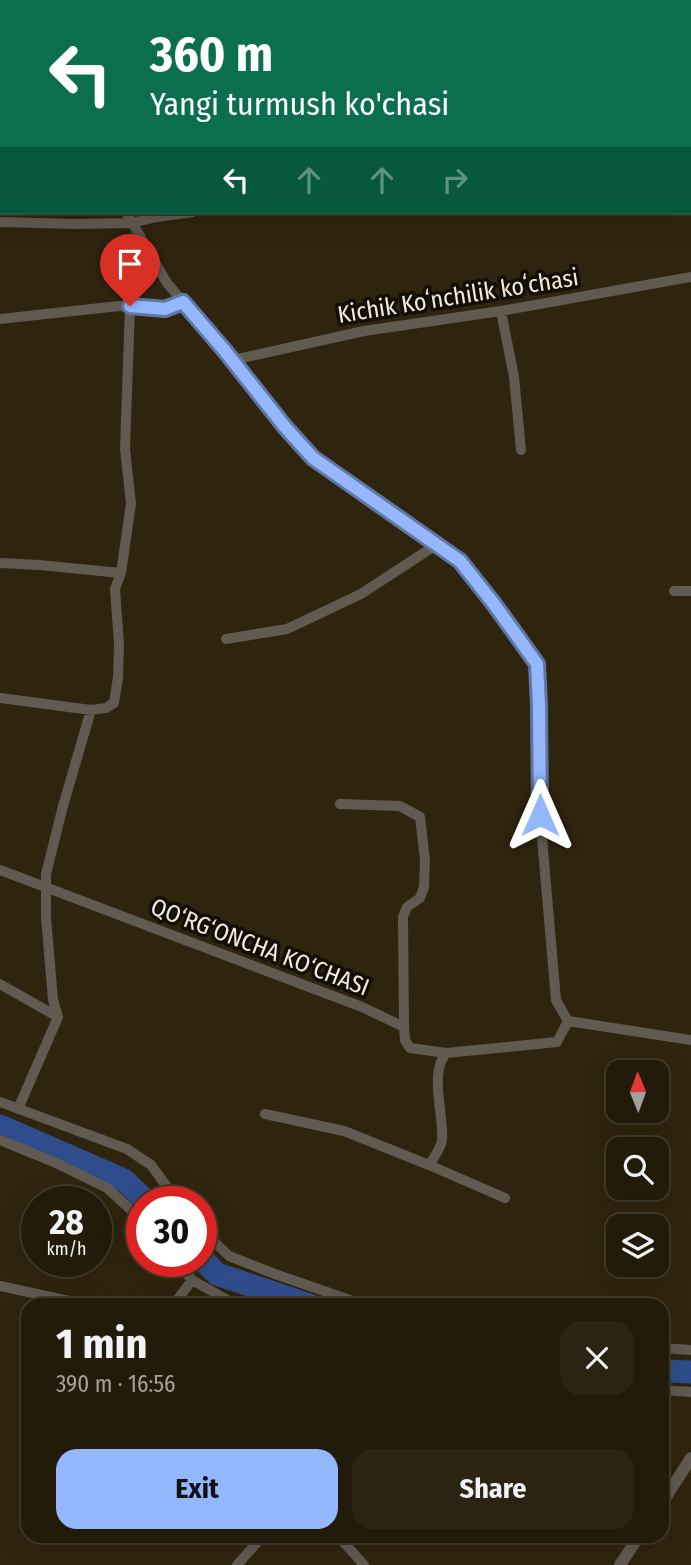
<!DOCTYPE html>
<html lang="en">
<head>
<meta charset="utf-8">
<style>
  body { margin:0; font-family:"Fira Sans Condensed",sans-serif; background:#2b2413; color:#f1f3f6; height:100vh; display:flex; flex-direction:column; font-size:26px; white-space:nowrap }
  * { box-sizing:border-box; margin:0 }
  p { font-size:23px; color:#a3a19c }
  .icon { flex:none; width:38px; height:38px; fill:none; stroke:currentColor; stroke-width:2; stroke-linecap:round; stroke-linejoin:round }
  .map { position:relative; flex:1; overflow:hidden }
  .details { position:absolute; left:21px; top:1298px; width:648px; height:245px; display:flex; flex-direction:column; background:#231b0a; border-radius:21px; box-shadow:0 7px 28px #0002,0 0 0 2px #40392b }
  .details>* { flex:none }
  .top-card { position:absolute; left:0px; top:0px; width:691px; height:214px; box-shadow:0 7px 28px #0002,0 0 0 2px #40392b; background:#0b6e4f; color:#fff; overflow:hidden }
  .needle { width:46px; rotate:359deg }
  .fabs { position:absolute; left:606px; top:1060px; display:grid; gap:14px }
  .fabs a { display:grid; place-items:center; width:63px; height:63px; border-radius:14px; background:#231b0a; box-shadow:0 7px 28px #0002,0 0 0 2px #40392b; font-size:35px }
  .speed { position:absolute; left:21px; top:1186px; display:flex; gap:14px; font-size:35px; font-weight:700; text-align:center }
  .speed>* { display:grid; place-content:center; width:91px; height:91px; border-radius:50%; background:#231b0a; box-shadow:0 7px 28px #0002,0 0 0 2px #40392b; line-height:1 }
  .speed small { font-size:18px; font-weight:400 }
  .speed .limit { border:10px solid #d22; background:#fff; color:#111 }
  .pin { position:absolute; display:grid; place-items:center; width:60px; height:60px; color:#fff; margin:-72px -30px; border-radius:50% 50% 50% 0; rotate:-45deg; box-shadow:0 0 7px #0007 }
  .pin .icon { rotate:45deg }
  .me { position:absolute; width:77px; margin:-38px; rotate:0deg; stroke-linejoin:round; filter:drop-shadow(0 0 5px #0008) }
  .turn { display:flex; align-items:center; gap:24px; height:147px; padding:0 35px; font-size:32px }
  .turn .icon { width:91px; height:91px; stroke-width:2.5 }
  .turn b { display:block; font-size:49px; line-height:60px }
  .lanes { display:flex; align-items:center; height:66px; padding:0 35px; background:#0003; justify-content:center; gap:35px; direction:ltr }
  .lanes .off { opacity:.35 }
  .round { display:grid; place-items:center; flex:none; width:74px; height:74px; border-radius:21px; background:#2b2413 }
  .overview { display:flex; align-items:center; justify-content:space-between; height:119px; padding:0 35px }
  h1 { font-size:42px; font-weight:700; line-height:52px }
  .primary-button { display:flex; gap:14px; margin-top:auto; padding:14px 35px }
  .primary-button a { flex:1; height:80px; border-radius:21px; background:#94b7fd; color:#111; font-size:28px; font-weight:700; line-height:80px; text-align:center }
  .primary-button a+a { background:#2b2413; color:#f1f3f6 }
  .map>svg:first-child { display:block }
  .lines { fill:none; stroke-linecap:round; stroke-linejoin:round }
  .river { stroke:#2f4d8d; stroke-width:23 }
  .minor { stroke:#605a50; stroke-width:10 }
  .tertiary { stroke:#605a50; stroke-width:12 }
  .route-casing { stroke:#6077a4; stroke-width:18 }
  .route { stroke:#94b7fd; stroke-width:12 }
  .labels { text-anchor:middle; dominant-baseline:central; stroke-width:7; stroke-linejoin:round; paint-order:stroke }
  .street-label { font-size:24px; fill:#f2ebdd; stroke:#130e06 }
</style>
</head>
<body>
<div class="map">
<svg width="691" height="1565" viewBox="0 0 691 1565">
  <rect width="100%" height="100%" fill="#2f240e"/>
  <g class="lines">
    <path class="river" d="M0,1126l124,54 23,22
      M201,1258l16,16 95,32
      M662,1371l29,1"/>
    <path class="minor" d="M521,0l1,2
      M121,2l1,-2
      M543,2l6,-2
      M690,143h1
      M126,212l41,71 58,68 60,76 28,31 147,103 34,43 43,60 2,42 1,109 16,185 12,21 123,19
      M0,222l74,2 57,-1 26,-6 36,-5
      M501,311l13,66 7,73
      M0,319l119,-13 46,3 18,-7
      M233,360l131,-29 137,-20 190,-34
      M0,563l39,2 82,8
      M674,591h17
      M226,639l61,-10 74,-35 75,-49
      M0,698l91,12 15,-2 8,-5 4,-26 1,-33 -4,-55 6,-16 10,-69 -6,-55 5,-143
      M340,804l60,2 20,11 5,43 -1,27 -4,11 -13,9 -4,10 1,110
      M0,870l362,137 42,20 1,13 5,8 36,5
      M0,984l58,33 -40,92
      M58,1017l-5,-17 -7,-83v-43l17,-68 28,-96
      M0,1102l127,47 24,16 27,37
      M265,1114l79,17 85,34c5,-7 12,-17 13,-25 2,-25 -13,-67 4,-87l111,-11 11,-21
      M0,1140l54,22 53,26 35,32
      M429,1165l76,33
      M201,1229l28,27 46,18 92,32
      M177,1262l15,18 39,22 10,4
      M0,1286l92,20
      M171,1306l7,-7 14,-19
      M662,1348l29,2
      M662,1390l29,2
      M338,1536l26,29
      M237,1565l26,-29"/>
    <path class="tertiary" d="M662,1503l29,-45
      M620,1565l19,-29"/>
  </g>
  <g class="lines">
    <defs>
      <path id="route" d="M130,306l35,3 18,-7 42,49 60,76 28,31 147,103 34,43 43,60 2,42 1,109"/>
    </defs>
    <use href="#route" class="route-casing"/>
    <use href="#route" class="route"/>
  </g>
  <g class="labels">
    <g class="street-label">
      <text transform="translate(458 296) rotate(-9)">Kichik Koʻnchilik koʻchasi</text>
      <text transform="translate(260 947) rotate(21)">QO‘RG‘ONCHA KO‘CHASI</text>
    </g>
  </g>
</svg>
<div class="fabs">
<a><svg class="needle" viewBox="-14 -14 28 28"><path d="M0-13l5 13h-10z" fill="#e53935"/><path d="M0 13l5-13h-10z" fill="#a3a19c"/></svg></a>
<a><svg class="icon" aria-label="search" viewBox="0 0 24 24"><circle cx="10" cy="10" r="6"/><path d="M15 15l6 6"/></svg></a>
<a><svg class="icon" aria-label="layers" viewBox="0 0 24 24"><path d="M12 4l9 5-9 5-9-5zM3 14l9 5 9-5"/></svg></a>
</div>
<div class="speed"><div>28<small>km/h</small></div><div class="limit">30</div></div>
<div class="pin" style="left:130px;top:306px;background:#d93025"><svg class="icon" aria-label="arrive" viewBox="0 0 24 24"><path d="M6 21V4h12l-3 4 3 4H6"/></svg></div>
<svg class="me" style="left:540px;top:815px" viewBox="-20 -20 40 40"><path d="M0-17L14 15 0 8-14 15z" fill="#94b7fd" stroke="#fff" stroke-width="4"/></svg>
<div class="top-card">
<div class="turn"><svg class="icon" aria-label="left" viewBox="0 0 24 24"><path d="M17 20v-9H6M10 6l-5 5 5 5"/></svg><div><b>360 m</b>Yangi turmush ko'chasi</div></div>
<div class="lanes"><svg class="icon" aria-label="left" viewBox="0 0 24 24"><path d="M17 20v-9H6M10 6l-5 5 5 5"/></svg><svg class="icon off" aria-label="ahead" viewBox="0 0 24 24"><path d="M12 20V5M6 11l6-6 6 6"/></svg><svg class="icon off" aria-label="ahead" viewBox="0 0 24 24"><path d="M12 20V5M6 11l6-6 6 6"/></svg><svg class="icon off" aria-label="right" viewBox="0 0 24 24"><path d="M7 20v-9h11M14 6l5 5-5 5"/></svg></div>
</div>
<section class="details">
<div class="overview"><div><h1>1 min</h1><p>390 m · 16:56</p></div><a class="round"><svg class="icon" aria-label="close" viewBox="0 0 24 24"><path d="M6 6l12 12M18 6L6 18"/></svg></a></div>
<div class="primary-button"><a>Exit</a><a>Share</a></div>
</section>
</div>
</body>
</html>
